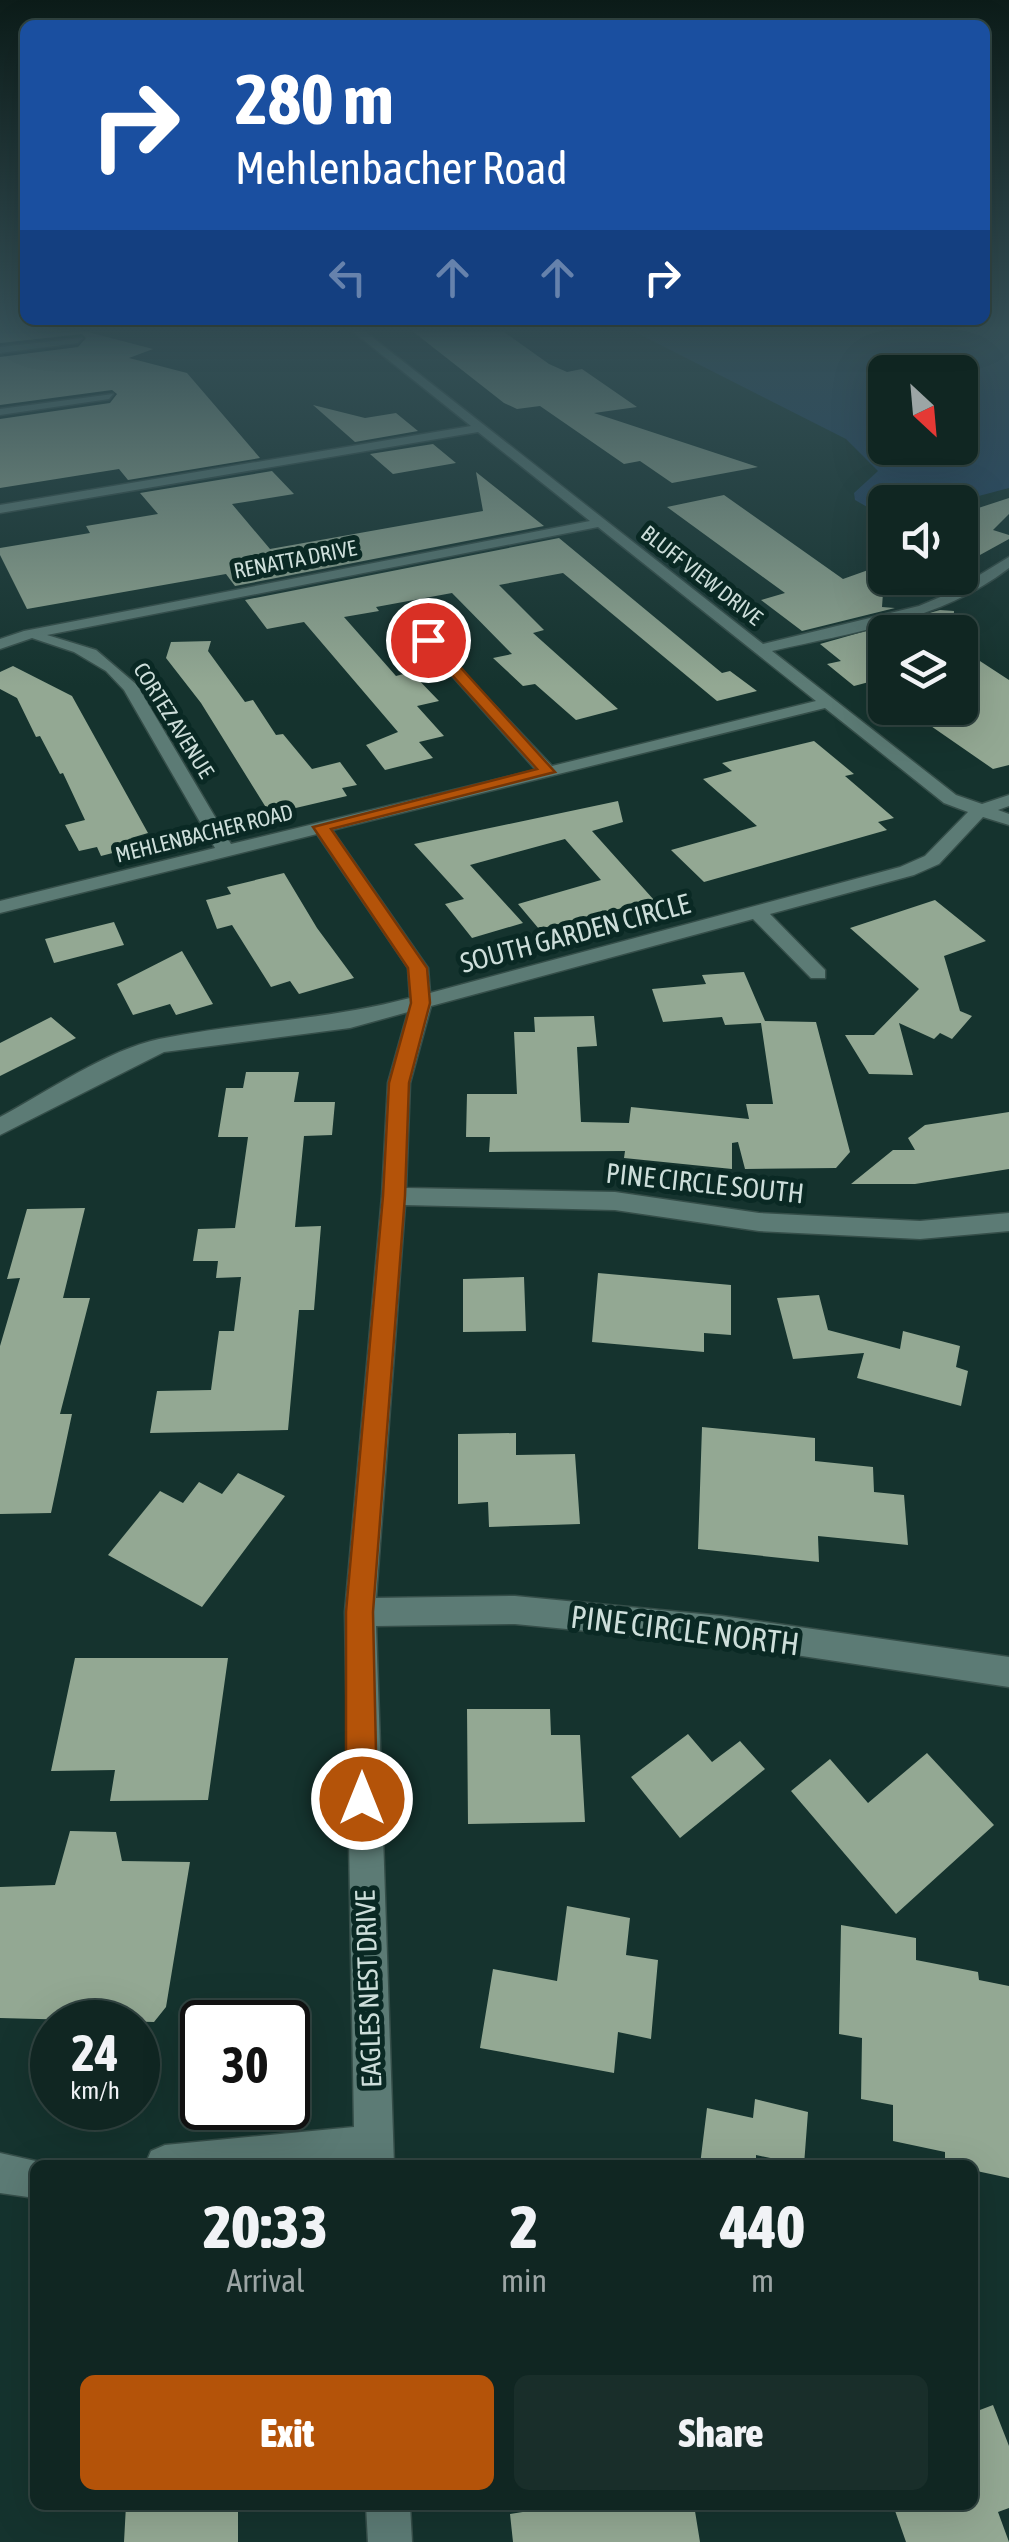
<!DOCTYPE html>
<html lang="en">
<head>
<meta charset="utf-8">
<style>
  body { margin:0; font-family:"Asap Condensed",sans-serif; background:#192e2a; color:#f1f3f6; height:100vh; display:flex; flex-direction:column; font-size:38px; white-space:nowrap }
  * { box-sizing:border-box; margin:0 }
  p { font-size:32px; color:#9ca5a5 }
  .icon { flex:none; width:55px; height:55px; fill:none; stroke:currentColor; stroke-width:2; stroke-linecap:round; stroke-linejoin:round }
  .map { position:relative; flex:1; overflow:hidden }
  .drawer { position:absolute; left:30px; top:2160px; width:948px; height:350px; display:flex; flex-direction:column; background:#102622; border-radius:15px; box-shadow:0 10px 40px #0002,0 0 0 2px #304340 }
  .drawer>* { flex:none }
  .top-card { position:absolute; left:20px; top:20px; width:970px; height:305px; border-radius:15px; box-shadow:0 10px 40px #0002,0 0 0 2px #304340; background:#1a4fa0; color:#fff; overflow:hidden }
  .needle { width:65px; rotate:154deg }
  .fabs { position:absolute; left:868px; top:355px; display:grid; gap:20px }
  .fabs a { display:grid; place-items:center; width:110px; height:110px; border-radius:15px; background:#102622; box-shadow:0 10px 40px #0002,0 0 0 2px #304340; font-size:50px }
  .speed { position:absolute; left:30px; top:2000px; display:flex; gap:20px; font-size:50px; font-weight:700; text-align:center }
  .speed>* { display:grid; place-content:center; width:130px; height:130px; border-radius:50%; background:#102622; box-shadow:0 10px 40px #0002,0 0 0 2px #304340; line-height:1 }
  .speed small { font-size:25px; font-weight:400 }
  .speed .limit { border:5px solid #111; border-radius:15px; background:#fff; color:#111 }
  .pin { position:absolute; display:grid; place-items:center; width:85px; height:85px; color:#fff; margin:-42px; border:5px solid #fff; border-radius:50%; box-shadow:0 2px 10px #0007 }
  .me { position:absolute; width:110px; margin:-55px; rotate:0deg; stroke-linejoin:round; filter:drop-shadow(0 0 8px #0008) }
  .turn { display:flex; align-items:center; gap:35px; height:210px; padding:0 50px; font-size:45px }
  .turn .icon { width:130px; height:130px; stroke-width:2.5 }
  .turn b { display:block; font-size:70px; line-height:85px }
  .lanes { display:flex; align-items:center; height:95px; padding:0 50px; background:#0003; justify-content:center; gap:50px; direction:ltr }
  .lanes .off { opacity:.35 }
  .eta { display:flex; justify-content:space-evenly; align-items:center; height:170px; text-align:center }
  .eta b { font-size:60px; font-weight:800; line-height:70px }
  .button { display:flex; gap:20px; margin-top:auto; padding:20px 50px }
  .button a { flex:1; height:115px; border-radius:15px; background:#b45309; color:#fff; font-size:40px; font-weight:800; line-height:115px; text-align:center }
  .button a+a { background:#192e2a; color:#f1f3f6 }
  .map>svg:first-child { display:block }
  .water { fill:#254667; fill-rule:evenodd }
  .building { fill:#93a893 }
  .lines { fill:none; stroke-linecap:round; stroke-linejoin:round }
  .minor-casing { stroke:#354e49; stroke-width:3 }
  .minor { fill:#5c7b75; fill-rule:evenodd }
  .route { fill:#b45309; stroke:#753606; stroke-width:2.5 }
  .labels { text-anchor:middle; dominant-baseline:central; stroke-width:10; stroke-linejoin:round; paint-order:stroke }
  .far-street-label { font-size:22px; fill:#cddeda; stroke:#0a2924 }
  .street-label { font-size:28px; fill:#cddeda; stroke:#0a2924 }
  .near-street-label { font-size:32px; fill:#cddeda; stroke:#0a2924 }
</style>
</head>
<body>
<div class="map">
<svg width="1009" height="2542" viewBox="0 0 1009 2542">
  <rect width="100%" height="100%" fill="#15332e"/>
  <path class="water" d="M631,330h378v158l-53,14h-71v15l-30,-17 -1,-7 24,-22 -32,-32zM885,372h75v76h-75z"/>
  <path class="building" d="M0,330h80l73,19 -24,9 58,15 73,85 -132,22 -9,-11 -119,19v-69l110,-16 7,-9 -5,-4 -112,15v-48l78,-10 8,-9 -4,-4 -82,9z
    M411,330l93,2 45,32 18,8 15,-3 55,38 -43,6 164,54 -86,16 -32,-22 -16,3 -84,-58 -23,3 -13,-6z
    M313,405l52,13 31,-5 22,18 -63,11z
    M433,444l23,19 -63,11 -23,-20z
    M272,471l22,23 -62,10 38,45 213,-38 -7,-39 68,54 -309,60 -9,-12 -199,35 -27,-54v-7l90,-15 -4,-7 72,-12 -18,-21z
    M724,495l119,84 42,-15 -3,43 13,1 -93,23 -41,-31 24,-7 -118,-86z
    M1009,498v16l-16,16 16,5v4l-49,27v-52z
    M559,538l163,135 8,-2 27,20 -40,10 -154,-128 -64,12 45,45 -11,3 85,76 -42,11 -41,-36 -12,2 -30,-28 19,-4 -60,-61 -76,14 3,4 -35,6 52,59 15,-4 28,29 -22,5 27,30 -25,6 14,16 -48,12 -19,-25 32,-13 -94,-110 -37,7 -22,-29z
    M940,610l14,1 -1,21h-68v63l-16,-13 -15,4 -27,-22 14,-3 -21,-17z
    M211,641l-3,10 37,51 8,-2 23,35 7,-1 29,35 28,-7 17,23 -15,3 5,8 -77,18 -69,-111 -35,-45 5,-16z
    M960,648l49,32v85l-16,4 -78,-54 45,-7z
    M13,666l59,30 76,137 -17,5 5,9 -35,9 -4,-9 -18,4 -14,-26 20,-5 -22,-47 -3,1 -20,-38 -4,1 -19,-39 -17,-9v-17z
    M814,741l40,33 -9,2 49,42 -16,4 9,8 -183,52 -33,-32 86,-24 -54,-47 29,-8 -10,-8z
    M618,801l5,21 -31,9 62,69 -115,29 -21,-25 83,-24 -36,-41 -95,26 53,58 -51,15 -27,-34 19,-5 -50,-55z
    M284,873l33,55 37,50 -55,16 -9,-13 -19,6 -39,-62 -15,4 -11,-29 25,-6 -4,-7z
    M935,900l51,41 -42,15 16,55 12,5 -20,23 -12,-6 -6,6 -35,-16 14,52 -44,-1 -24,-39h29l45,-46 -69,-61z
    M114,922l10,23 -70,18 -9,-24z
    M182,951l31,53 -37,11 -6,-11 -37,11 -16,-31z
    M744,972l21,49 51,1 34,130 -14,16 -91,1 -7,-27 -6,1v26l-108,-11 1,-7 -136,1 1,-15h-24l1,-43h50l-3,-62h21l-1,-15 60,-1 3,30 -20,1 4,75 48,1 2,-16 118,12 -3,-15h27l-12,-81 -36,2 -3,-8 -59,5 -11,-33 54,-5 -4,-9z
    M51,1017l25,21 -76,38v-33z
    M246,1072h53l-5,30h41l-3,33 -28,1 -9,91 26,-1 -7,84h-15l-11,120 -138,3 7,-42 54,-1 8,-59h15l7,-54 -25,1 2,-17h-25l5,-32 37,-1 13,-91h-30l8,-49h17z
    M1009,1112v57l-94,15h-64l42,-34h22l-7,-12 17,-13z
    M85,1208l-22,90h27l-30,116h12l-21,99 -51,1v-168l20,-68 -13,1 20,-70z
    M598,1273l133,12v50l-27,-2v19l-112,-10z
    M524,1277l2,54 -63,1v-53z
    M819,1295l9,35 72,19 3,-18 57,15 -4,21 12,4 -7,35 -104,-28 7,-25 -71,6 -16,-61z
    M702,1427l113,11v23l58,6 1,25 30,3 4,50 -90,-9 1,26 -121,-13z
    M516,1433v22l59,-1 5,70 -91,3 -1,-25 -30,2v-70z
    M238,1473l47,23 -83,111 -94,-52 52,-64 23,12 16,-21 23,12z
    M75,1658h153l-20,142 -98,1 5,-31 -64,1z
    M467,1709h83l1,26h29l5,87 -117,2z
    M688,1734l24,28 28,-21 25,28 -85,69 -49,-61z
    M927,1753l67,72 -98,89 -105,-123 39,-32 38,44z
    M70,1831l46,1 6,29 68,1 -24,145 -12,15 -154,-4v-131l55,-2z
    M567,1906l63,12 -4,37 32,5 -7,79 -33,-7 -4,41 -134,-25 13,-79 64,12z
    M841,1925l75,13v22l62,12 1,8 30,6v192l-37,-8v-5h-27v-13l-52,-11v-36l-32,-6 1,-61 -23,-4z
    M755,2099l53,13 -4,53 -48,-10v10h-56l7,-57 46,10z
    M993,2405l16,41v62l-11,4 11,30h-103l-13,-37h79v-92z
    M126,2505h112v37h-114z
    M567,2505h127l6,37h-187l-3,-28z"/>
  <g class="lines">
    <defs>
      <path id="minor" d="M351,330h12l400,314 156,-38 31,-13 59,-36v11c-69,53 -155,64 -237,83l184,144 26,9 27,-9v11l-11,4 11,4v11l-26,-8 -44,47 -25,11 -144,39 55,56v8h-14l-58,-59 -322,87 -21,77 -4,105 209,4 144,21 161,8 89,-8v18l-89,8 -161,-8 -144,-21 -210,-5 -29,393 139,-2 207,20 287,41v30l-287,-43 -207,-20 -139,2 18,539h-249l6,-14 14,-6 189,-18 -9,-515 37,-416 6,-113 20,-71 -58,16 -186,24 -164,83v-18c47,-25 107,-67 159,-78 84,-17 168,-19 251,-41l-2,-30 -91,-134 -317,79v-12l215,-53 -91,-158 -18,-19 -32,-19 -42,-14 -32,11v-10l24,-8 566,-110 -112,-89 -478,81v-8l471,-79zM598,527l218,174 -264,65 -124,-131 -5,2v6l113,127 -305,74 -94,-159 -41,-35 -49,-15zM825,708l119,95 24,9 -43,44 -25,11 -470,126 -2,-25 -96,-138z
        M82,338l-4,5 -78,10v-6z
        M113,394l-4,5 -109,16v-6z
        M0,2153l49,11 -14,1v33l-35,-5z
        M366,2505h44l2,37h-44z"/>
    </defs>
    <use href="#minor" class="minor-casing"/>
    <use href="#minor" class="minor"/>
  </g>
  <linearGradient id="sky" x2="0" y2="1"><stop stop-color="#0c1c19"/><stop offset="0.48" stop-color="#355057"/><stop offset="1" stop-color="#355057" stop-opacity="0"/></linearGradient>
  <rect width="1009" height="686" fill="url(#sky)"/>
  <path class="route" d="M423,637h10l122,135 -224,57 96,139 3,35 -21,80 -4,113 -32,416 4,187 -5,10 -10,5 -11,-5 -5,-10v-187l37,-416 6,-113 22,-80 -3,-35 -95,-141 224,-58 -114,-126z"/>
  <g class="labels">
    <g class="far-street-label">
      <text transform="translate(295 559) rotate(-11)">RENATTA DRIVE</text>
      <text transform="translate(702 575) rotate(38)">BLUFF VIEW DRIVE</text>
      <text transform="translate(174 720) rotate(58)">CORTEZ AVENUE</text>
      <text transform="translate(204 833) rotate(-14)">MEHLENBACHER ROAD</text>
    </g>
    <g class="street-label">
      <text transform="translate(575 933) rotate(-15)">SOUTH GARDEN CIRCLE</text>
      <text transform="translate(705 1183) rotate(6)">PINE CIRCLE SOUTH</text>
      <text transform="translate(368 1989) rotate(-92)">EAGLES NEST DRIVE</text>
    </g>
    <g class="near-street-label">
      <text transform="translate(685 1630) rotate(7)">PINE CIRCLE NORTH</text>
    </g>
  </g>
</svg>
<div class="fabs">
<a><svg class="needle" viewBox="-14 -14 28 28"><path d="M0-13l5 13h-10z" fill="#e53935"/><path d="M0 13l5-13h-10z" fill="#9ca5a5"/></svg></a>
<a><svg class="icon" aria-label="sound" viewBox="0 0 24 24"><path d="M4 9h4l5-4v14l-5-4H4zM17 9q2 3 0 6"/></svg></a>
<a><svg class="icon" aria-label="layers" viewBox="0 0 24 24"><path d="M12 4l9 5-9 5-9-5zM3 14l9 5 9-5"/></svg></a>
</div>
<div class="speed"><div>24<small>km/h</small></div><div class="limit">30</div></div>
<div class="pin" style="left:428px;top:640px;background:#d93025"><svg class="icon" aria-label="arrive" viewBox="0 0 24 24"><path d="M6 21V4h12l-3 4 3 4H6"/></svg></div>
<svg class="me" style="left:362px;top:1799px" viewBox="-20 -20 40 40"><circle r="17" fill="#b45309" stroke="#fff" stroke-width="3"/><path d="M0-11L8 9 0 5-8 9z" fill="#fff"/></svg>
<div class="top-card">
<div class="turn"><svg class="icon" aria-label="right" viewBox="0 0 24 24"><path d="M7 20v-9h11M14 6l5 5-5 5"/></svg><div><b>280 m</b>Mehlenbacher Road</div></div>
<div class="lanes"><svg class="icon off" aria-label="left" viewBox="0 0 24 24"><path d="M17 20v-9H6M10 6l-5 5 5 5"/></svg><svg class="icon off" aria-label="ahead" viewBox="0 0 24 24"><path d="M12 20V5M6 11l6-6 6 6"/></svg><svg class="icon off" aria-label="ahead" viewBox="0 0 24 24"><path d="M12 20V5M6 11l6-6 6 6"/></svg><svg class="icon" aria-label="right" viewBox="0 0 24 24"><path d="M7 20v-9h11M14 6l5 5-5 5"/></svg></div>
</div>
<section class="drawer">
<div class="eta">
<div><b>20:33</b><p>Arrival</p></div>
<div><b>2</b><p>min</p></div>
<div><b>440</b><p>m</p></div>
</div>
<div class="button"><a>Exit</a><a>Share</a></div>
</section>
</div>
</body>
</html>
